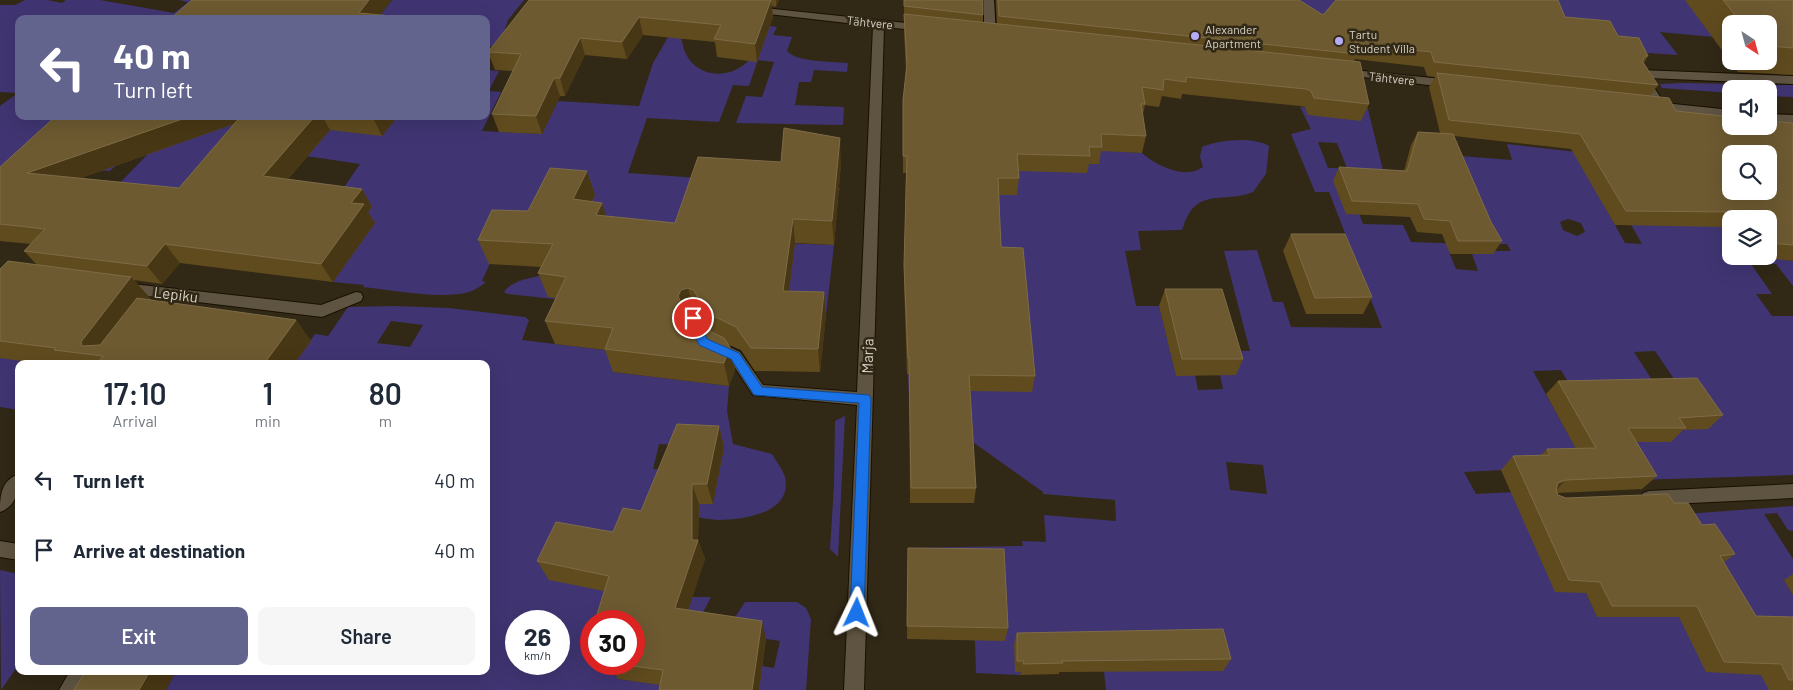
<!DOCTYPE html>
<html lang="en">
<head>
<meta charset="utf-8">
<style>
  body { margin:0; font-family:Barlow,sans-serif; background:#f6f6f7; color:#1f2937; height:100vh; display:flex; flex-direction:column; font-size:19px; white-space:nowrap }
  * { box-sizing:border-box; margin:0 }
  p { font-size:16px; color:#747a83 }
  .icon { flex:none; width:28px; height:28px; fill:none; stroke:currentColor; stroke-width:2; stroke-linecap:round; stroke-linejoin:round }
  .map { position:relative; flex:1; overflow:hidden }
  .sheet { position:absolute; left:15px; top:360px; width:475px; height:315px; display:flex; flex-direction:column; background:#fff; border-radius:10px; box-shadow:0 5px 20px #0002 }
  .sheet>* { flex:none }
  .top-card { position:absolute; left:15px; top:15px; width:475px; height:105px; border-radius:10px; box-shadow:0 5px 20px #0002; background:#62648e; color:#fff; overflow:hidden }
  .needle { width:32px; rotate:144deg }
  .buttons { position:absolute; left:1722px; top:15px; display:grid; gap:10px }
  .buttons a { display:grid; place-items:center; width:55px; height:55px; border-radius:10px; background:#fff; box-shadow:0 5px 20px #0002; font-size:25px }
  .speed { position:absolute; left:505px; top:610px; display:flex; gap:10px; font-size:25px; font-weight:700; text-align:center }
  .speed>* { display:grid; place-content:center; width:65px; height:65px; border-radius:50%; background:#fff; box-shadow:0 5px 20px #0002; line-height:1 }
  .speed small { font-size:12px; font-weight:400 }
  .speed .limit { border:8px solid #d22; background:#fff; color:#111 }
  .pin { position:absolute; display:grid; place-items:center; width:42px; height:42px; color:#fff; margin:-21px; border:2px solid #fff; border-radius:50%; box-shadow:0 1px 5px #0007 }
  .me { position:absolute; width:55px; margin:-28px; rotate:2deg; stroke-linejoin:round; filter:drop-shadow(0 0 4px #0008) }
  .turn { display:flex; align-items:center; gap:18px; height:105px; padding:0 15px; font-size:22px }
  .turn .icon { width:65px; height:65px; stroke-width:2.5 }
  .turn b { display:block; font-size:35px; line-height:42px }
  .eta { display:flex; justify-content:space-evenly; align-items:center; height:85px; text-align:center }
  .eta b { font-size:30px; font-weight:600; line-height:35px }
  .action { display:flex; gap:10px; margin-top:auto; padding:10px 15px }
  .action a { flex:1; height:58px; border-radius:10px; background:#62648e; color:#fff; font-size:20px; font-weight:600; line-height:58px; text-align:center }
  .action a+a { background:#f6f6f7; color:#1f2937 }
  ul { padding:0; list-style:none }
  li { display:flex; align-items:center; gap:15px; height:70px; padding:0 15px }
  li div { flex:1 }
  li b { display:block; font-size:19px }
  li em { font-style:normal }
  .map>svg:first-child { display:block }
  .green { fill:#403572; fill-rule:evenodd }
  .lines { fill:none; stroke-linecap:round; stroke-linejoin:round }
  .minor-casing { stroke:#191002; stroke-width:2 }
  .minor { fill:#5f5441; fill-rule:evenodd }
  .wall { fill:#604b1f; fill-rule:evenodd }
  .shaded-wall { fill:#483714 }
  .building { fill:#6d5a31; stroke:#7e6c48; fill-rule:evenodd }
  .route { fill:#1a73e8; stroke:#114b97 }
  .poi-dot { fill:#b5acf8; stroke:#312816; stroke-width:2 }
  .labels { text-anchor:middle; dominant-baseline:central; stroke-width:5; stroke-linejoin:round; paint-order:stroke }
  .far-street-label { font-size:12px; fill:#d8d2c7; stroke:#312816 }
  .far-poi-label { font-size:12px; fill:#d8d2c7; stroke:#312816; text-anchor:start }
  .street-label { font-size:15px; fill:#d8d2c7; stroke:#312816 }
</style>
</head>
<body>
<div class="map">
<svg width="1793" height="690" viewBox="0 0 1793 690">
  <rect width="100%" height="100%" fill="#312816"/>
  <path class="green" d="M25,0h22l15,3 4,-3h34l74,13 14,-11 -9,-2h46l-22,19h-184v97h467v-46l13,1 -10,20 12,1 -19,39 60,3 16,-33 81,5 14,-43 28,-48c0,10 -1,21 2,31 8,31 46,37 67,13 8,-9 13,-23 19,-33l8,1 -4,8 19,2 -5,14c12,12 44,10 61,12l-1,9 -33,-2 -3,12h-12l-4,23 49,2 -1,18 -107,-2 10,-27 16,1 12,-35 -16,-2 -9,26 -16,-1 -14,37 -72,-4 -19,55 212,15 -1,3 -120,-9 60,61 55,2 -8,70 -78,-1 -43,18 -1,-17 -197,-21 -3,-2c9,-15 48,-18 64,-20l-65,-38 -21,47 4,1c-5,4 -11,8 -17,10 -26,8 -77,-2 -106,-5l1,-2 -31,-3 41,-59 -12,-2 9,-14 -33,-11 22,-32 -54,-8 23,-26 -123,89 -97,-25 38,-39 -18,-2 -19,18 -21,-2 -89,22v-85l18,-13 -18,-1v-87h15z
    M392,0h132l-16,20 -7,21 -6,5h-9v-27h-109z
    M1206,0h493l14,37 -53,-5 18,23c-158,-9 -315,-34 -472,-55z
    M1682,83l111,2v12l-24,-1v-7h-38v4l-69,-5 -2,-4z
    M1364,93l19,77 -37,10 17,44 40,1 8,17 56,2 -7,-88 52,4 -5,-16 87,10 137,37h38l20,70h4v25l-17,-22h-25l21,30h-16l16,22h21v159l-156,5 -30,-51h101l-53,-78 -21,1 18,28 -77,14 -14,-24 -28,1 50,90 -48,1 51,131 11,24h30l45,-102 121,-9v25l-5,-1 -11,-17 -13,1 29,45v21h-9l9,15v45l-20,50h-667l-2,-18 -74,-28 -10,31 -44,-2 -1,-32 -67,-79 1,-14 114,-2 -1,-5 24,1 -2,-27 72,6 -1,-21 -72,-6v-2l-73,-52 -1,-11h-59l-6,-167 110,-98 18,-18 110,7c15,13 43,27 61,14l-3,-10 2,-10c16,-7 51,-11 67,-1l-3,28 -13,18c-29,12 -58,-6 -70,36l-2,2 -43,1 3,19 -16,1 11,55h23l17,69h19l3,15 25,-1 -3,-14 9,-24h21l-26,-100 33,-1 16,52h10l8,25 91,1 -53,-136h-14l-24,-58 20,-5 -11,-22 18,2zM1318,142l19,1 10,25h-19zM1601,200h16l25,44 -17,-1zM1568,219l13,4 4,9 -8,4 -14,-6 -3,-8zM1731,219h38v37h-38v-20l-10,-12zM1468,244h39l4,7h-20l2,3h-21l6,17 -22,-2 -7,-17zM1226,462l37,3 4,29 -37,-4zM1504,470l12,22 -40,2 -12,-22z
    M395,306l54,2 76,9 4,3 -7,20 99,12 -8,20 116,14 -2,25 6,33 39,10c4,7 11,16 13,23 8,36 -41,43 -67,43 -19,-1 -41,-8 -60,-11l34,88h19l-16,31 -66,-10 -2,3h-36v43h32l-5,15 36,5 10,-34 110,18 6,-27 -57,-9 7,-7 15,-23h52l9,6 5,11 -5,71h-640l10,-19h310v-307h-192l21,-30 13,2 20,-29zM391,321l32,4 -13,22 -33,-4zM659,444l65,3 -5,25 -66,-3zM516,621h43v43h-43z
    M0,358l81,6h-62v46l-19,-3z
    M845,416l-7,141 -8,-8 4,-64 1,-64z
    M0,570l19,4v90l-18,26z"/>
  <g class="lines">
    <defs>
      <path id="minor" d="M984,0h10l2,34 -6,3 -6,-3z
        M754,7l171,18 6,3 -6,3 -41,-4 -20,663h-20l13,-285 -104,-10 -23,-35 -32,-15 -12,-26 2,-4 5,-2 5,2 11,22 31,15 23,33 94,7 16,-366 -123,-14 -1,-2 1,-2z
        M1343,69l109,11 6,4 -6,4 -113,-14 -2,-2 2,-2z
        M1640,70l153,6v8l-145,-6 16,25 67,7v8l-79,-9 -2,-3 2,-3 -18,-29z
        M1769,114l24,1v8l-24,-1z
        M123,283l198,22 35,-13 5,1 2,4 -2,4 -39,16 -199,-24 -5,-1 -2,-4 2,-4z
        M19,474c0,16 -2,32 -19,38 0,-16 1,-32 19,-38z
        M1793,484v14l-144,7 -6,-2 -2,-5 2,-5 6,-2z
        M0,541l19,3v16l-19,-3z
        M70,671h20l-10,19h-21z"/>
    </defs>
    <use href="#minor" class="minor-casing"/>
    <use href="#minor" class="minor"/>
  </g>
  <path class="wall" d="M529,0h250l-3,7 -4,-1 1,11 -16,45 -40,-5 -2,-15 -72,-7 -16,24 -42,-4 -20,41h-5l-18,38 -43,-2 -7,-18 21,-43 -18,-1 -7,-18z
    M904,0l79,15v8l14,1 -1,-24h303l24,15 242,2 53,19 30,20 -4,7 14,22 -8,11 26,15 117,13v137l-46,-5h22v-37h-38v20l-9,-12 -107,-2 -44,-76 -117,-13 37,86 11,19 -9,13h-43l-8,-20 -25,-2 -7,-15 -64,-3 -13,-33 6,-14 65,4 7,-26 7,-13 22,1 -11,-46 6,-10 -8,-1 -3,-9 -69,-8 -1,3 15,42 -8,17 -53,-6 -3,-8 -5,-1 -118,-12 -1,5 -19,-3 -3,11 -14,-2 -2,9 3,22 -4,17 -41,-2 -2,13h-10l-2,9 -68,-2v7l-2,17h-18l2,52 34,129 -3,16 -62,-1 6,97 -2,15h-64l-1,-129h-2l-3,-92 2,-109h-3v-73l3,-29 -2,-40z
    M1685,0h108v75l-55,-3zM1731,24h38v37h-38z
    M56,116h342l-16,20 -52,-6 -42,49 74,10 10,18 -4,5 7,11 -42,59 -153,-19 -18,21 -28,-4 16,18 -1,2 147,20 15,21 -17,23h-250l-44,-6v-89l37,-4 -13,-14 7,-7 -31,-3v-74zM234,124l-55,64 -98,-10z
    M781,162l60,1 -7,82 -39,-2 -6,48 35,1 2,23 -6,57 -65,-1 -14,-21 -14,-6 3,3 5,23 -6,16 -116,-14 -8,-22 -50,-6 -10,-23 11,-23 -8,-1 -10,-24 3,-6 -52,-3 -11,-24 50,-29 59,-40 8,24 -3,7 10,1 4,13 69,7zM694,311l6,3 8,17 -18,-9 -3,-8v-1z
    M1291,234l81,63 -9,17h-57l-23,-63z
    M1165,289l78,70 -7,16 -60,1 -17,-70z
    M1558,381l165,34 -15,14 -25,1 -12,12h-35l21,34 -15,13 -84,4v2l8,3 108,5 28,22 33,29 -11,8 32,54 37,1v73h-24l-8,-15 -55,-3 -27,-55h-82l-11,-24 -31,-1 -54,-122 12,-14 28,-1 6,-6h29l-30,-55z
    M719,426l5,21 -11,57h-14l-1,36 7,19 -17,51 78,29 -7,51h-100l1,-5 -42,-6 -9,-15h25l-30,-73 -55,-11 -12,-19 76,-29 28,-21z
    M908,548l100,80 -3,13 -98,-2z
    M1793,574v21l-9,-15z
    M1017,633l214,26 -8,12 -164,1v2l-39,1 1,-3h-6l-1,-28z"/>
  <path class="shaded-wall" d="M369,0h23l-15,19 -18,-6z
    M771,0l2,17 -16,45 -2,-18z
    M776,0h3l-3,7z
    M639,17l4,18 -16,24 -5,-17z
    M580,38l5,17 -20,41 -5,-18z
    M554,78l6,18 -18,38 -6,-18z
    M191,116h65l-212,75 -17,-18z
    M315,116h7l8,14 -55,64 -12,-18z
    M374,116h24l-16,20 -9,-18z
    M840,138l1,25 -7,82 -2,-24z
    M587,171l8,24 -14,29 -8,-25z
    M362,189l10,18 -4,5 7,11 -42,59 -12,-18 30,-61z
    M602,203l8,24 -14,-12z
    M793,219l2,24 -9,71 -3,-23z
    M165,244l15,19 -18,21 -15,-18z
    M131,277l19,21 -45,60 -2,-2 -21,-10 -1,-4z
    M688,288l6,23 -7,2 -3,7 -6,-24 3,-6z
    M824,292l2,23 -6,57 -2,-23z
    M296,320l15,21 -17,23h-30z
    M730,347l5,23 -6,16 -5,-23z
    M719,426l5,21 -11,57 -6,-20z
    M1566,480l-13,13 5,-10z
    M692,484l7,20 -1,36 7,19 -22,67 -8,-18 17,-68z
    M762,621l4,18 -7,51h-7z
    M150,671h26l-10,19h-27z"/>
  <path class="building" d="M191,0h178l-10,13 55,5 -244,1 22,-19z
    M529,0h242l-16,44 -41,-5 7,-14 -82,-8 -17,25 -42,-4 -20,40h-6l-18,38 -44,-2 29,-60 -33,-2z
    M904,0h79v15l-79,-9z
    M998,0h301l24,15 13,-15h222l7,17 45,4 8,15 21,2 9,18h-3l-3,5 16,24 -224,-23 -3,-10 -76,-8 2,10 -358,-38z
    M1723,0h70v48l-24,-2v-22h-27z
    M904,14l456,48 9,42 -55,-6 -3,-7 -5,-2 -120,-12v5l-22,-3 -1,11 -21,-3 3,17h-4l5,32 -45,-2 1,13h-13l1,9 -73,-2 2,24h-21l3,69 22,1 12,128 -66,-1 7,113h-65l-2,-130h-1l-4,-93 3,-109h-4v-56l4,-36z
    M1437,73l232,25 7,13 55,6v9h38v-5l23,2 1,1v121l-24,-2v-24h-29l-5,-7 -109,-1 -46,-77 -131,-14zM1731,154h38v37h-38z
    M56,116h135l-164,57 152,15 62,-72h74l-52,60 99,13 -11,14 13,1 -43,60 -156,-20 -18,22 -123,-15 21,-22 -45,-5v-57z
    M359,116h15l-1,2z
    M784,128l56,10 -8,83 -39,-2 -10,72 41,1 -6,57 -67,-1 -15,-21 -31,-15 -11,-22 -6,-2 -7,2 -3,6 12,26 34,16 6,9 -6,16 -119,-14 8,-21 -68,-7 21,-44 -28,-4 15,-29 -75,-4 14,-30 36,1 22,-43 37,3 -14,28 29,4 -6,12 79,8 23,-66 83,5z
    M1418,132l35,2 38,88 11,19h-44l-8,-20 -26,-2 -6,-15 -66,-3 -13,-34 68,4z
    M1291,234h54l27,63 -57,1z
    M8,261l123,16 -50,65 1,4 18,-1 37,-47 159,22 -32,44h-167l6,-8 -49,-6 2,-2 -56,-7v-72z
    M1165,289h57l21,70h-61z
    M1697,378l26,37 -44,3 7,10h-58l29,48 -91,4 -8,3 -2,7 2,5 8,3 102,-4 6,9h14l14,22 13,-1 20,30 -15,2 36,60 37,1v63h-4l-8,-16 -57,-2 -27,-56h-85l-12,-24 -31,-2 -56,-124 37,-1 -3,-6 49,-1 -38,-67z
    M677,424l42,2 -12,58h-15v56h6l-23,68 87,13 -10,69h-93l4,-20 -47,-6h18v-43h-39l14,-45 -72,-15 19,-39 57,10 10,-24 18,3z
    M908,548l96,1 4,79 -101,-2z
    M1223,629l8,30 -169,2 1,2 -40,1 1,-3h-7v-28z
    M86,671h64l-11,19h-65z"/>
  <path class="route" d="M693,314l4,2 10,23 32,14 23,34 107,8 2,4 -7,214 -2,5 -5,2 -5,-2 -2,-5 9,-210 -105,-8 -23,-36 -32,-14 -12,-27z"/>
  <g class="poi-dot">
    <circle cx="1195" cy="36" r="5"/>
    <circle cx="1339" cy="41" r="5"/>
  </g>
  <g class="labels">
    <g class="far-street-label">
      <text transform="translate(870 22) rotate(6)">Tähtvere</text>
      <text transform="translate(1392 78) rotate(6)">Tähtvere</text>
    </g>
    <g class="far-poi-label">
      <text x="1205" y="29">Alexander<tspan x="1205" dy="14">Apartment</tspan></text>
      <text x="1349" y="34">Tartu<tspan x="1349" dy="14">Student Villa</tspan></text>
    </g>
    <g class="street-label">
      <text transform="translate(176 294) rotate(7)">Lepiku</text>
      <text transform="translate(867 356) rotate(-88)">Marja</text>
    </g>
  </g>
</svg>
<div class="buttons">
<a><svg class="needle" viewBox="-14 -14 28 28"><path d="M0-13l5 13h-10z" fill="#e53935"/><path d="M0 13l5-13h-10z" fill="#747a83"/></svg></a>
<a><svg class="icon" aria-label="sound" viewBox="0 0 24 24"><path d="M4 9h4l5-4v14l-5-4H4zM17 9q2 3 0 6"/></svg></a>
<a><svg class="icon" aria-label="search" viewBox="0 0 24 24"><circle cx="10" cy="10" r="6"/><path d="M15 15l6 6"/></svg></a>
<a><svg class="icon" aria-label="layers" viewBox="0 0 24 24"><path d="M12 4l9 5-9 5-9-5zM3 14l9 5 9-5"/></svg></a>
</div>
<div class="speed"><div>26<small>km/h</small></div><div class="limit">30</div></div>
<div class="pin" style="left:693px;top:318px;background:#d93025"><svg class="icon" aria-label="arrive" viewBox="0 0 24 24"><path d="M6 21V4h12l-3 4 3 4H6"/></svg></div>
<svg class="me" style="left:857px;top:613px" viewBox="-20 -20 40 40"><path d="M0-17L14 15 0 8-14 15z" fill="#1a73e8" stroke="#fff" stroke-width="4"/></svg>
<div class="top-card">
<div class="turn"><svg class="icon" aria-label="left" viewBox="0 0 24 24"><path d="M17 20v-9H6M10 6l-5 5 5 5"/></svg><div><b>40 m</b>Turn left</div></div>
</div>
<section class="sheet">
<div class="eta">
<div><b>17:10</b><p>Arrival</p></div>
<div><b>1</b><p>min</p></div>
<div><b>80</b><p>m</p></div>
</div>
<ul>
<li><svg class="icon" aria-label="left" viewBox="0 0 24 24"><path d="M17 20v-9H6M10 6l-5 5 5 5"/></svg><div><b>Turn left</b></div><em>40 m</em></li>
<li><svg class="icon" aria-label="arrive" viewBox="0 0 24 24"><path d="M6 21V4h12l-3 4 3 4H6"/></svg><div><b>Arrive at destination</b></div><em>40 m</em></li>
</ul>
<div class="action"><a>Exit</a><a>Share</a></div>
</section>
</div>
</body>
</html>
